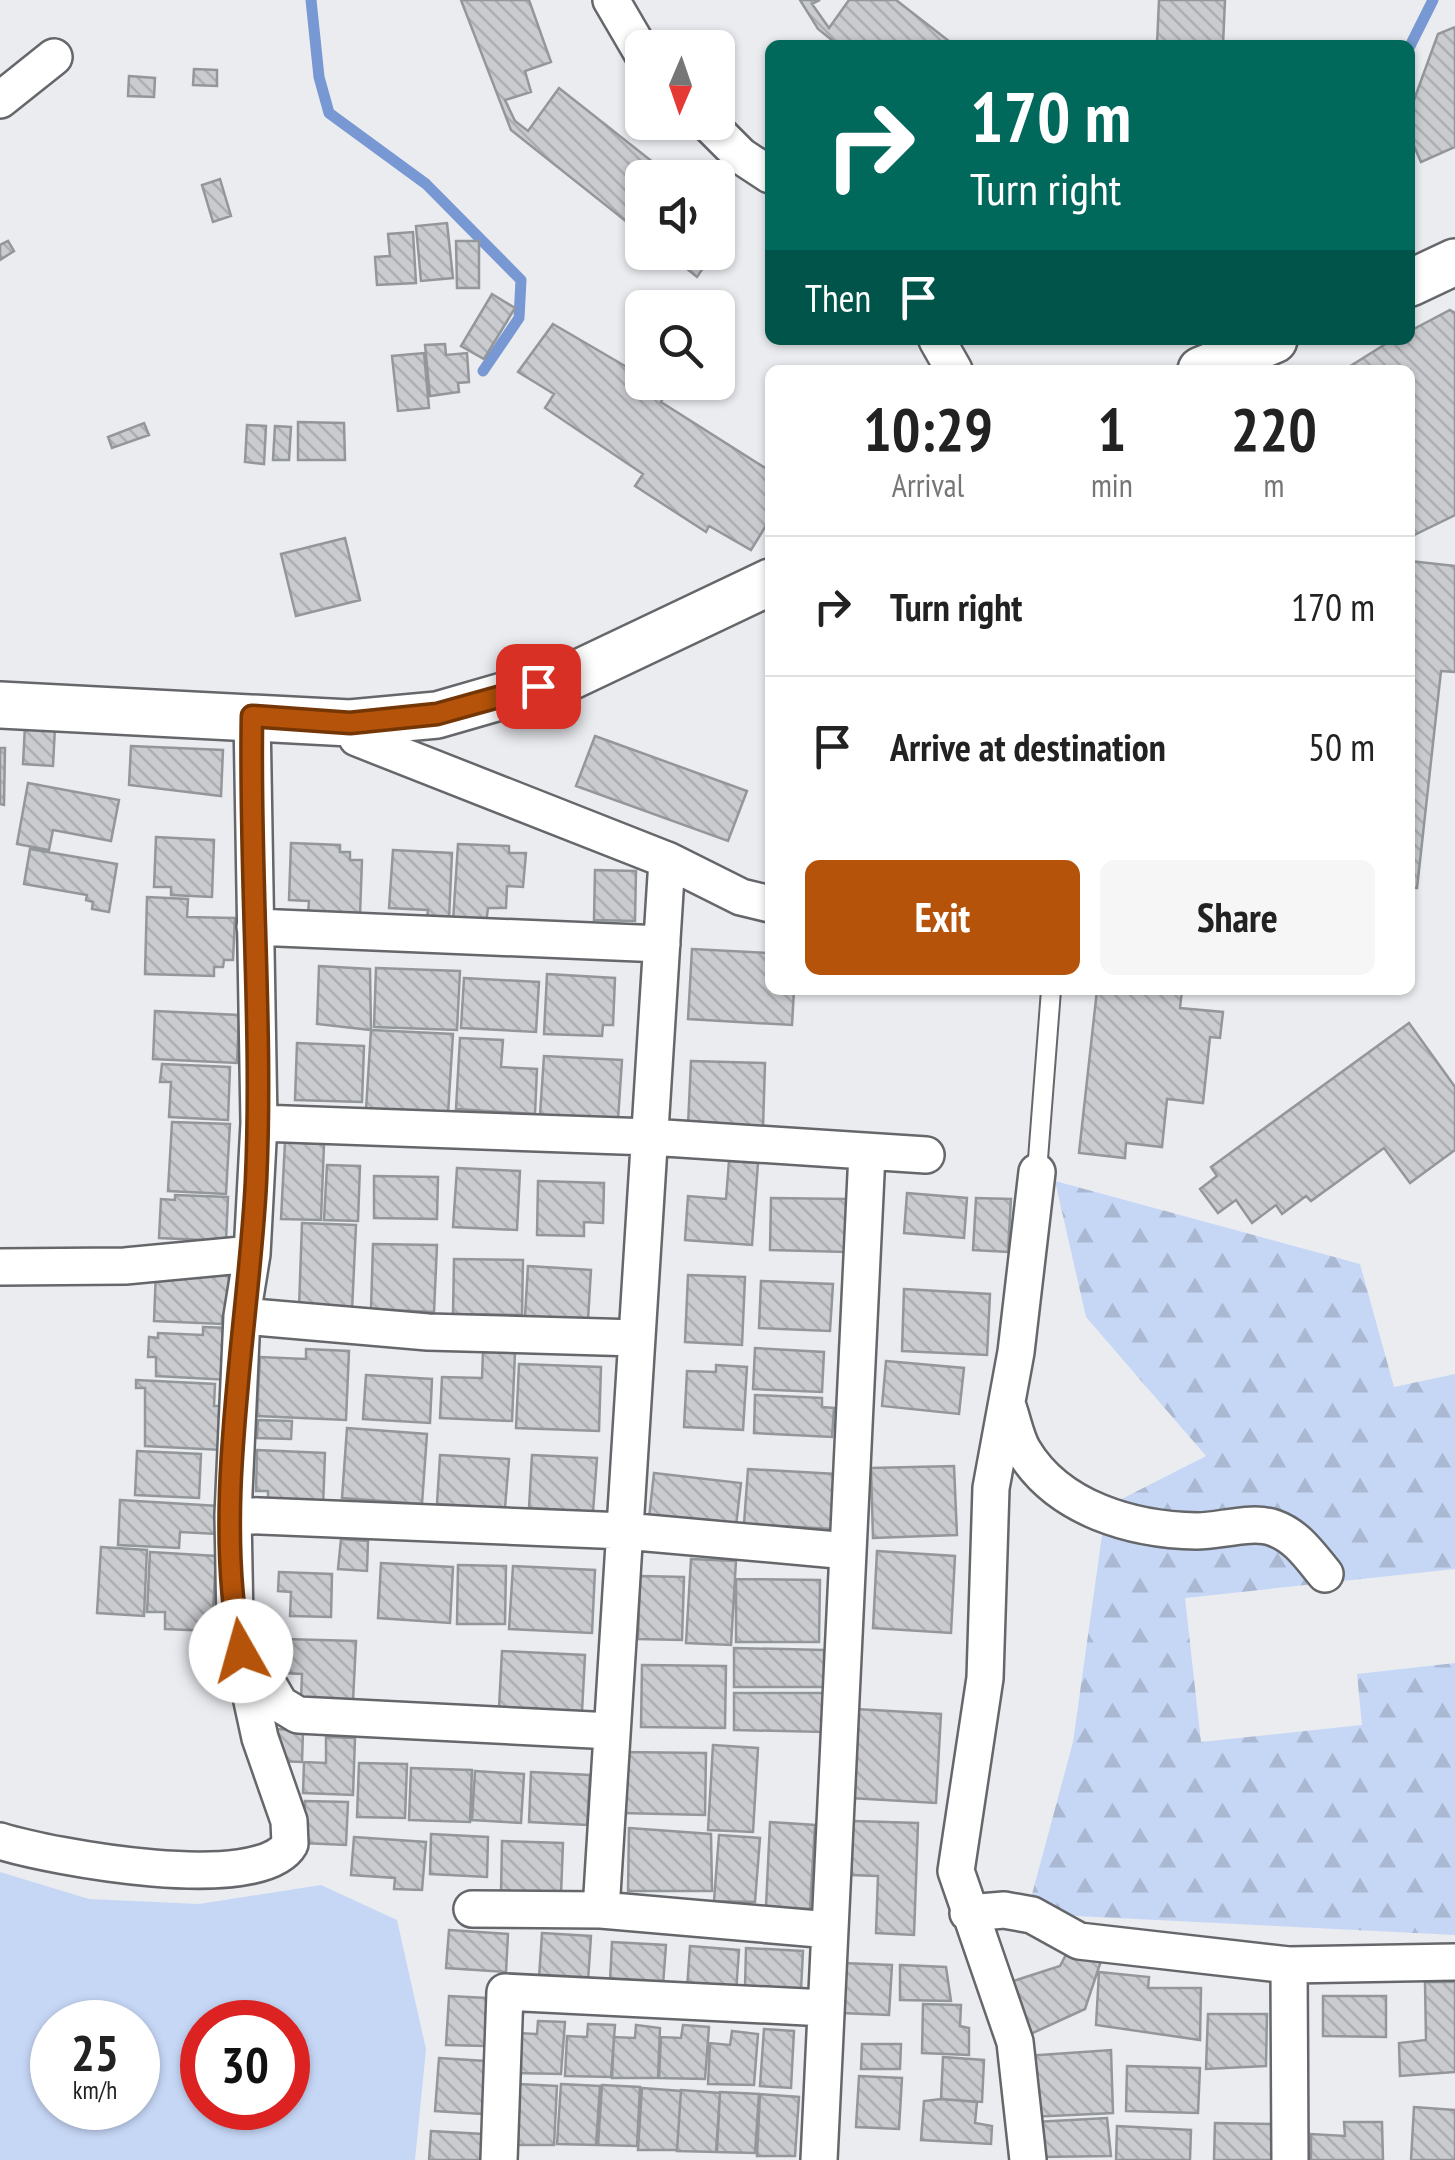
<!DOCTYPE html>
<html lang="en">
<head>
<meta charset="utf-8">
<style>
  body { margin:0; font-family:"PT Sans Narrow",sans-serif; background:#f6f6f6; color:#222; height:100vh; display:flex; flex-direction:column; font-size:38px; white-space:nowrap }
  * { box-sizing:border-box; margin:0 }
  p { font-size:32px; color:#767676 }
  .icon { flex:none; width:55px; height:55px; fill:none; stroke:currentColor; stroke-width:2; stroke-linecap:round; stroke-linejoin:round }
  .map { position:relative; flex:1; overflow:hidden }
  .panel { position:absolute; left:765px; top:365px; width:650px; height:630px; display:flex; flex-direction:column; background:#fff; border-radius:15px; box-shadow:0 2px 8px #0004 }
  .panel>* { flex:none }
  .guide { position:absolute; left:765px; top:40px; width:650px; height:305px; border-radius:15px; box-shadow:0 2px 8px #0004; background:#00695c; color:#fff; overflow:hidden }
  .needle { width:65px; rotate:182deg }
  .controls { position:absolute; left:625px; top:30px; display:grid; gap:20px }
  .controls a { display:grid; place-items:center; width:110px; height:110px; border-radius:15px; background:#fff; box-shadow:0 2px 8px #0004; font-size:50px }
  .speed { position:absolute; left:30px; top:2000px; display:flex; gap:20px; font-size:50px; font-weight:700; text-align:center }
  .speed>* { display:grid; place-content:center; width:130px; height:130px; border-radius:50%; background:#fff; box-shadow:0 2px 8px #0004; line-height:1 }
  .speed small { font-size:25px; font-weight:400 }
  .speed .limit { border:15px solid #d22; background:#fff; color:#111 }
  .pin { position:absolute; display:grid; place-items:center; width:85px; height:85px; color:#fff; margin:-42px; border-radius:20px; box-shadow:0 5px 15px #0006 }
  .me { position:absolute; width:110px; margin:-55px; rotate:353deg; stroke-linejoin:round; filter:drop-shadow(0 0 8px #0008) }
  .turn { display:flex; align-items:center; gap:35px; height:210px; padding:0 40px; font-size:45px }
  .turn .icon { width:130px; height:130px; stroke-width:2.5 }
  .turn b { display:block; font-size:70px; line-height:85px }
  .then { display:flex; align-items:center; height:95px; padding:0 40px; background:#0003; gap:20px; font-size:38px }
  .eta { display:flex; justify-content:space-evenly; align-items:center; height:170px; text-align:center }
  .eta b { font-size:60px; font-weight:700; line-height:70px }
  .action { display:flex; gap:20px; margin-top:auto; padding:20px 40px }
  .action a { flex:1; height:115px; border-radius:15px; background:#b45309; color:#fff; font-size:40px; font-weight:700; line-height:115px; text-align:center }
  .action a+a { background:#f6f6f6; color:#222 }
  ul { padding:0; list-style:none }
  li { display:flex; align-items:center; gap:30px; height:140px; padding:0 40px; border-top:2px solid #e0e0e0 }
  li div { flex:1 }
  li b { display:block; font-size:38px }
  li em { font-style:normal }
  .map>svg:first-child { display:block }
  .forest { fill:url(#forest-firs) }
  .pitch { fill:#c6d7f6; fill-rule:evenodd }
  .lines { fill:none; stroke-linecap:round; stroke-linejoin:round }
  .stream { stroke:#7898d3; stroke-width:11 }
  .building { fill:url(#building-back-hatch); stroke:#94979a; stroke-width:2.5 }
  .service-casing { stroke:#65676a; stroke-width:22 }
  .minor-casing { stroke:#65676a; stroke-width:40 }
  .tertiary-casing { stroke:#65676a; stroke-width:50 }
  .service { stroke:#fff; stroke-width:18 }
  .minor { stroke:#fff; stroke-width:35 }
  .tertiary { stroke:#fff; stroke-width:45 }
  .route-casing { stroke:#753606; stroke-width:25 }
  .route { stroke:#b45309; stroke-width:18 }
</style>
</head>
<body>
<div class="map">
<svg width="1455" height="2160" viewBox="0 0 1455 2160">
  <defs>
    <pattern id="forest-firs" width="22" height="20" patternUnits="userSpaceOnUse" patternTransform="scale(2.5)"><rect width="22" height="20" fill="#c6d7f6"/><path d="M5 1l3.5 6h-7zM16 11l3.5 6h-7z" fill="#aab8d2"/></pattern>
    <pattern id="building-back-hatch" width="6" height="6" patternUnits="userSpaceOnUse" patternTransform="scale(2.5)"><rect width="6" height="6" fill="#c9cbcf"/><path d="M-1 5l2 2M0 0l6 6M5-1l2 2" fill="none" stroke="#acaeb1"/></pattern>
  </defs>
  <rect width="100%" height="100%" fill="#eaecf0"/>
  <path class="forest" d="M1055,1181l305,83 34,123 61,-13v195l-270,29 16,144 161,-17 -5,-51 98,-11v272l-379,-19 -45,-18 42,-156 33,-235 100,-51 -120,-139z"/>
  <path class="pitch" d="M0,1872l89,27 110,5 122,-19 76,35 29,129 -11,111h-415zM52,2022h86v86h-86zM202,2022h86v86h-86z"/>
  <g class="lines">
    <path class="stream" d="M311,0l8,77 10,36 97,71 95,96 -2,38 -36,53
      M1410,46l23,-46"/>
  </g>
  <path class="building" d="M461,0h68l22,62 -26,9 6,21 -26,8 10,21 13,10 31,-43 114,90h-31v56l-131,-104z
    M800,0h20l-8,4 17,24 20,-28h47l58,45h-116l-20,-16z
    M1159,0h66l-2,45h-66z
    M1455,27v120l-34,15 -11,-25v-26l28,-77z
    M194,69l23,1v16l-24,-1z
    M129,76l26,2 -1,19 -26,-1z
    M220,179l11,37 -18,6 -11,-37z
    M447,223l6,55 -32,3 -5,-55z
    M413,232l3,51 -39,2 -2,-28 15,-1 -2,-22z
    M8,241l6,10 -14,9v-15z
    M456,241h23v47h-22z
    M666,252h48l-17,25z
    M492,294l23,14 -31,51 -23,-13z
    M1450,310l5,3v202l-45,22v-167h-66l48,-30h18v-9z
    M553,324l89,52v6l25,9 -6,11 109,69v48l-19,31 -42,-24 -3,6 -71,-46 8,-12 -98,-66 9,-14 -36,-22z
    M445,344l1,11 21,-2 2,29 -11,1 1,9 -29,4 -5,-51z
    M424,353l5,55 -31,3 -6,-55z
    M298,422l46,1 1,37h-47z
    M144,423l5,12 -37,13 -4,-11z
    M247,425l19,1 -2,38 -19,-2z
    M275,426l16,1 -2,33h-16z
    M345,538l15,62 -64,16 -15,-62z
    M1410,561l45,5v106l-14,-1 -24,217 -7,-1z
    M25,726l30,1 -2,39 -30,-2z
    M595,736l152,55 -19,50 -152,-55z
    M131,746l92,4 -2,46 -92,-11z
    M0,748h5l-1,57 -4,-1z
    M28,783l91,17 -8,41 -58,-11 -4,20 -32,-6z
    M156,837l58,3 -2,57 -41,-2v-8h-17z
    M291,843l49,2v7h10v8h12l-2,55 -52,-2 1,-12 -20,-1z
    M458,844l51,2v7h17l-3,34 -16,-1 -1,22h-18l-2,15 -33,-1z
    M30,849l87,15 -8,48 -17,-3 1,-7 -7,-2 1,-5 -63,-11z
    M393,850l59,3 -3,67 -22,-2 1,-8 -39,-2z
    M595,870l41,1 -1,50 -41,-1z
    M147,897l41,2 -1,18 48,1 -2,42h-9l-1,7h-9v9l-69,-2z
    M692,949l75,4 3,37h24l-2,35 -104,-6z
    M319,966l51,3 1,61 -54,-6z
    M376,968l84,3 -3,59 -83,-3z
    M547,974l68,4 -2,47h-10l-1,11 -58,-2z
    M464,978l75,4 -3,50 -75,-4z
    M1097,990h85l-2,18 43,4 -3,26 -10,-1 -7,66 -36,-4 -5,48 -36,-4 -1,15 -46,-5z
    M155,1011l84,4 -2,48 -84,-4z
    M1409,1023l46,64v63l-45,33 -26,-35 -73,53 -5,-5 -24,18 -6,-9 -24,18 -16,-23 -18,13 -18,-24 17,-13 -6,-9z
    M371,1030l82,4 -5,80 -82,-4z
    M460,1038l43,2 -2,27 36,2 -2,45 -79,-5z
    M297,1043l67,3 -2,56 -67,-2z
    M544,1056l78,4 -4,60 -78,-5z
    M691,1061l74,2 -2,65 -75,-3z
    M162,1064l68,3 -2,53 -59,-3 2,-35h-11z
    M172,1122l58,2 -4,70 -58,-3z
    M285,1142l39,2 -3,76 -40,-1z
    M729,1161l29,2 -6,82 -67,-5 3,-44 38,3z
    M327,1165l33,1 -2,55 -34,-1z
    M457,1168l63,3 -3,59 -64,-3z
    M374,1176l64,1 -1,42 -63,-1z
    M538,1181l66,2 -1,40 -19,-1v14l-47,-1z
    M907,1193l60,5 -3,40 -60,-5z
    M175,1195l53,2 -2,44 -67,-3 2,-39 14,1z
    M771,1198l77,1 -1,53 -77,-2z
    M976,1198l35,1 -3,53 -35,-2z
    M302,1223l54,2 -4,86 -53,-3z
    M373,1244l64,1 -3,67 -63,-3z
    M454,1259l69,1 -1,55 -69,-1z
    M528,1266l63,4 -3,50 -63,-4z
    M156,1271l80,3 -2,43 -12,-1v8l-68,-3z
    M688,1275l57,2 -3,68 -57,-3z
    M761,1281l72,3 -3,47 -71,-3z
    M904,1289l86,5 -3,61 -85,-4z
    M203,1327l29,1 -2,52 -74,-4v-19h-8l1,-20 9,1v-5l45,2z
    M755,1348l69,4 -2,40 -69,-3z
    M306,1349l43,2 -3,69 -89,-4 3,-59 46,2z
    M483,1352l32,1 -3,68 -72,-3 2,-41 40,1z
    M886,1361l78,7 -5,46 -77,-8z
    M519,1364l82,3 -2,64 -83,-3z
    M716,1365l31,2 -4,63 -59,-3 3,-56 29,1z
    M366,1375l66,4 -2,44 -67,-4z
    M136,1380l79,4 -1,22h10l-2,44 -77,-4v-58h-9z
    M755,1395l67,3v9l12,1 -2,29 -78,-4z
    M258,1420l34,1 -1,18 -34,-1z
    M347,1428l80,6 -5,70 -80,-6z
    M257,1450l68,3 -2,54 -47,-2v-6h-8v-8h-12z
    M137,1451l64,3 -2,44 -64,-3z
    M440,1455l69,4 -4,49 -68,-4z
    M532,1455l65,3 -4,54 -64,-4z
    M954,1466l3,69 -84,3 -2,-70z
    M748,1469l88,5 -3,55 -89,-5z
    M654,1473l87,10 -5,43 -87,-8z
    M120,1500l98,6 -1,28 -37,-2 -1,16 -61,-3z
    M341,1539l27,2 -1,30 -29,-2z
    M101,1547l46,3 -3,66 -47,-3z
    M877,1551l78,5 -4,77 -78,-5z
    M150,1552l66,4 -4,75 -47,-2v-17h-18z
    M691,1559l45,2 -5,84 -45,-2z
    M381,1563l72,4 -3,56 -72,-5z
    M458,1565l48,1 -1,58h-48z
    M513,1566l82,4 -3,63 -83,-4z
    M279,1572l53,2 -1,43 -41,-1 1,-24 -13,-1z
    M640,1576l44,1 -2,63 -44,-1z
    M736,1579l84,1 -1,62h-83z
    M284,1639l72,2 -3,60 -52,-1 1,-26 -19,-1z
    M734,1648l90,2v37h-90z
    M502,1651l83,4 -3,57 -83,-4z
    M642,1665l84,1 -1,62 -84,-1z
    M734,1693h90v39l-90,-2z
    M856,1709l85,5 -5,89 -85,-5z
    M277,1729l26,2 -1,31 -26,-1z
    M326,1737l29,1 -2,57 -50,-2 1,-31 22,1z
    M713,1745l45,3 -5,84 -45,-2z
    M622,1752l84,1 -1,62 -84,-2z
    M359,1763l48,1 -2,54 -48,-1z
    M411,1768l61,2 -2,52 -61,-2z
    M475,1771l49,3 -3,49 -49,-3z
    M531,1772l59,3 -3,50 -58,-3z
    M305,1801l43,1 -2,43 -43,-2z
    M853,1821l65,2 -4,112 -38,-2 2,-57 -27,-1z
    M770,1822l45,3 -5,84 -44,-2z
    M629,1828l82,6 1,57h-84z
    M431,1834l57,3 -1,40 -57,-3z
    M719,1835l41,3 -5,64 -41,-1z
    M354,1837l72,5 -4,48 -28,-1 1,-11 -44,-3z
    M502,1841l61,2 -2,52 -60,-2z
    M449,1930l59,4 -2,38 -60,-4z
    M542,1933l49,3 -3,45 -49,-3z
    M612,1942l54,3 -3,40 -53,-4z
    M690,1946l49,4 -3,43 -49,-4z
    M746,1948l57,3 -2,39 -56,-3z
    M1069,1949l32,12 -16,48 -61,28 -20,-53 56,-18z
    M843,1963l49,2 -3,50 -48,-2z
    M900,1965l46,2 5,34 -51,-1z
    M1099,1972l50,5 -1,11h53l-1,52 -104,-15z
    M1425,1982h30v90l-55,4 -1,-33 27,-3z
    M449,1996l38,2 -2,48 -39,-1z
    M1323,1996h63v41l-63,-1z
    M923,2004l38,1 -1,21 9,2v27l-47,-2z
    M1208,2014h59l-1,52 -60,3z
    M538,2021l27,1 -4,52 -46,-1 2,-40 20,1z
    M588,2024l27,1 -4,52 -46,-1 2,-40 20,1z
    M636,2025l24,3 -2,50h-46l2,-41 21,1z
    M683,2025l26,2 -4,52 -46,-1 2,-41 20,1z
    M764,2029l30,2 -3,57 -31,-2z
    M732,2031l26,3 -4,51 -46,-1 2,-41 20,2z
    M862,2044h39l-1,25h-39z
    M1111,2050l2,63 -83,4 -4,-61z
    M943,2057l41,3 -2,42 -41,-3z
    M439,2058l46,3 -3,53 -47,-3z
    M1127,2066l73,2 -2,45 -72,-2z
    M859,2076l43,2 -3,51 -43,-2z
    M519,2084l38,2 -3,59h-39z
    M561,2084l39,2 -4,59 -39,-1z
    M602,2085l38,2 -3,59 -39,-1z
    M642,2088l39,3 -4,59h-39z
    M681,2090l39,3 -4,59 -39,-1z
    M720,2092l39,2 -4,59 -38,-1z
    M760,2094l39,3 -4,59h-38z
    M941,2099l36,3 -2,21 17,3 -1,18 -70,-4 3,-39z
    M1414,2107l41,3v50h-44z
    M1107,2118l4,38 -71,1 -5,-35z
    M1344,2122h38l1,38h-72v-26l34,2z
    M1215,2123l64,1 -1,36h-64z
    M1117,2126l74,4 -1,30h-74z
    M431,2131l52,3 -2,26h-52z"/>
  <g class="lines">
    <defs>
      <path id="service" d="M1037,1172l14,-182"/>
      <path id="minor" d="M611,0l31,53
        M0,100l54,-43
        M707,122l34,34 29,19
        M937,340l17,30
        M350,723l7,15 310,122 74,37 29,7
        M255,927l407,17
        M259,1123l391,14 276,18
        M0,1267l125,-1 127,-12
        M242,1316l186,16 209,6
        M1008,1407c5,14 8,31 15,43 35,59 110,80 174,81 23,0 56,-11 77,-3 23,8 36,28 51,46
        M233,1515l392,16 223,20
        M253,1658l27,46 18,11 314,16
        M0,1841c51,16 260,55 290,3l-1,-23 -29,-83 -25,-115 -2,-108 9,-199 10,-62 7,-131 -7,-407
        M472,1909l129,1 229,20
        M601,1910l66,-1050
        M968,1913l36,-3 28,5 47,26 210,24 166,-3
        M1289,1965l1,195
        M499,2160l6,-168 321,16
        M819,2160l48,-1007
        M1028,2160l-13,-118 -59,-171 29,-193 6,-190 25,-136 21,-180"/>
      <path id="tertiary" d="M1410,283l45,-21
        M1201,370l73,-30
        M0,705l350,18 87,-8 135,-39 198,-94"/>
    </defs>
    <use href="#service" class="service-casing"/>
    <use href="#minor" class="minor-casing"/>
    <use href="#tertiary" class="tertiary-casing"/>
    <use href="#service" class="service"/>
    <use href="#minor" class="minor"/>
    <use href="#tertiary" class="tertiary"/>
  </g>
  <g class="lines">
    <defs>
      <path id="route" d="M241,1651c-30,-142 8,-325 15,-470 7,-155 -7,-310 -4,-465l98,7 87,-9 101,-28"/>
    </defs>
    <use href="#route" class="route-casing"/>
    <use href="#route" class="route"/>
  </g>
</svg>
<div class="controls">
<a><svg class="needle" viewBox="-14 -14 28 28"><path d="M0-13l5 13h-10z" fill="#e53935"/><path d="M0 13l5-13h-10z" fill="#767676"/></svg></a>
<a><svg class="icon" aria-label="sound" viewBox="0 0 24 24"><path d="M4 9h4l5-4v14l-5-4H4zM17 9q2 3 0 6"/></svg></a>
<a><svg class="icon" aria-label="search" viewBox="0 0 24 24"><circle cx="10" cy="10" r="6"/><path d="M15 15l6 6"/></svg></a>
</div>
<div class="speed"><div>25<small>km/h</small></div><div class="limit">30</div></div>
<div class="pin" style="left:538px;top:686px;background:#d93025"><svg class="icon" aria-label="arrive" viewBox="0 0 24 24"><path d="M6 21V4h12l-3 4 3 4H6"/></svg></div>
<svg class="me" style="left:241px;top:1651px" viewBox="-20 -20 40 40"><circle r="19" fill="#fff"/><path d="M0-13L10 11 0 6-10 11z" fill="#b45309"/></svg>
<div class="guide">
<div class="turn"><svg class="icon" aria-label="right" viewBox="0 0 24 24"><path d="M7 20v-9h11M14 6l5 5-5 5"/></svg><div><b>170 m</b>Turn right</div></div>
<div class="then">Then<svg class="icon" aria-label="arrive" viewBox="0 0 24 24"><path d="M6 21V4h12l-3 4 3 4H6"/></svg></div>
</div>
<section class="panel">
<div class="eta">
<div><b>10:29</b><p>Arrival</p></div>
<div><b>1</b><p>min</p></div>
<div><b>220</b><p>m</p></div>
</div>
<ul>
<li><svg class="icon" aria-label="right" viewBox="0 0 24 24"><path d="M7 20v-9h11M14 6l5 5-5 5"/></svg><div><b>Turn right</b></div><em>170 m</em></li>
<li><svg class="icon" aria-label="arrive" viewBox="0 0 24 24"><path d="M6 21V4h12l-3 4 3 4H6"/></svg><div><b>Arrive at destination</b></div><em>50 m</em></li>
</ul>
<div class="action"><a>Exit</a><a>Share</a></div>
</section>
</div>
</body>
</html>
